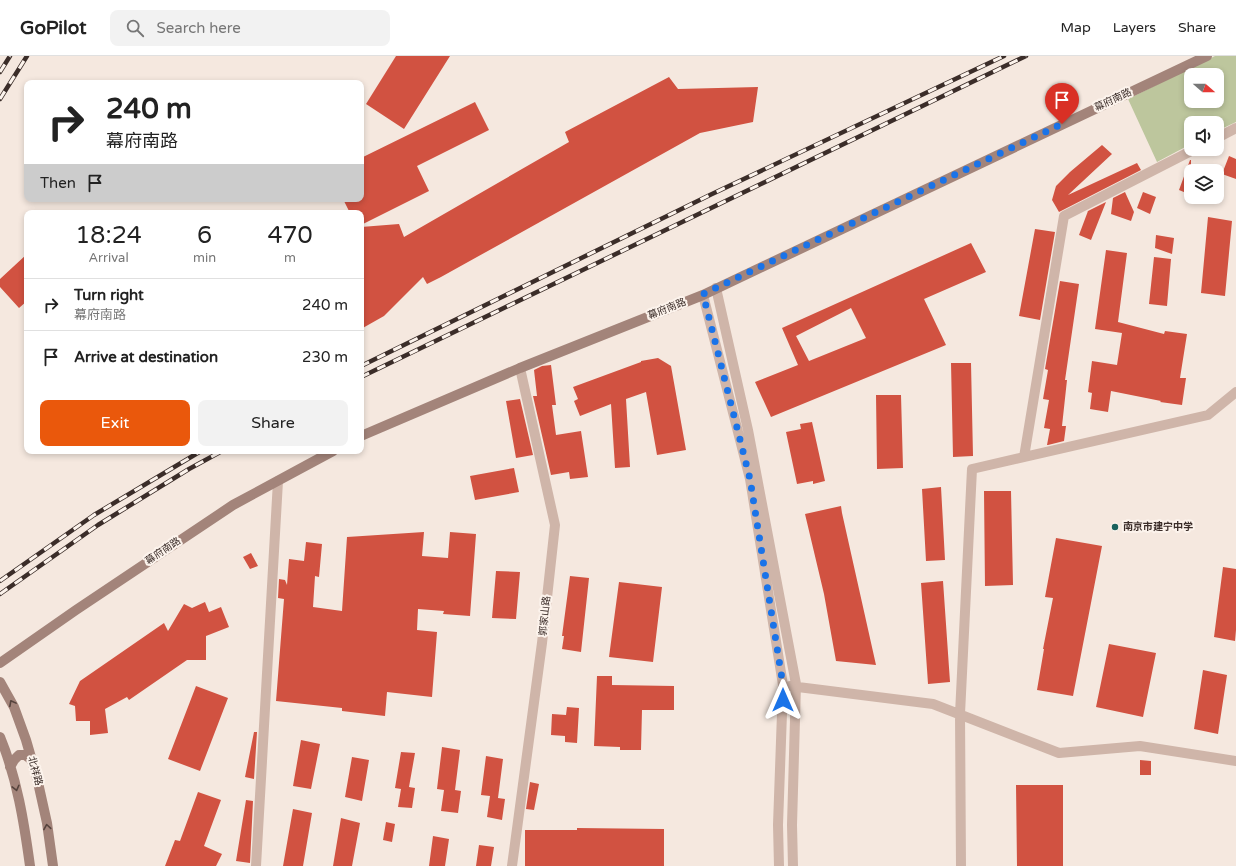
<!DOCTYPE html>
<html lang="en">
<head>
<meta charset="utf-8">
<style>
  body { margin:0; font-family:"Varela Round","Noto Sans SC",sans-serif; background:#f2f2f2; color:#222; height:100vh; display:flex; flex-direction:column; font-size:15px; white-space:nowrap }
  * { box-sizing:border-box; margin:0 }
  p { font-size:13px; color:#767676 }
  .icon { flex:none; width:22px; height:22px; fill:none; stroke:currentColor; stroke-width:2; stroke-linecap:round; stroke-linejoin:round }
  .map { position:relative; flex:1; overflow:hidden }
  .details { position:absolute; left:24px; top:154px; width:340px; height:244px; display:flex; flex-direction:column; background:#fff; border-radius:8px; box-shadow:0 2px 6px #0003 }
  .details>* { flex:none }
  .hud { position:absolute; left:24px; top:24px; width:340px; height:122px; border-radius:8px; box-shadow:0 2px 6px #0003; background:#fff; color:#222; overflow:hidden }
  .needle { width:26px; rotate:110deg }
  .controls { position:absolute; left:1184px; top:12px; display:grid; gap:8px }
  .controls a { display:grid; place-items:center; width:40px; height:40px; border-radius:8px; background:#fff; box-shadow:0 2px 6px #0003; font-size:20px }
  .pin { position:absolute; display:grid; place-items:center; width:34px; height:34px; color:#fff; margin:-41px -17px; border-radius:50% 50% 50% 0; rotate:-45deg; box-shadow:0 0 4px #0007 }
  .pin .icon { rotate:45deg }
  .me { position:absolute; width:44px; margin:-22px; rotate:0deg; stroke-linejoin:round; filter:drop-shadow(0 0 3px #0008) }
  .turn { display:flex; align-items:center; gap:14px; height:84px; padding:0 16px; font-size:18px }
  .turn .icon { width:52px; height:52px; stroke-width:2.5 }
  .turn b { display:block; font-size:28px; line-height:34px }
  .then { display:flex; align-items:center; height:38px; padding:0 16px; background:#0003; gap:8px; font-size:15px }
  .eta { display:flex; justify-content:space-evenly; align-items:center; height:68px; text-align:center }
  .eta b { font-size:24px; font-weight:600; line-height:28px }
  .cta { display:flex; gap:8px; margin-top:auto; padding:8px 16px }
  .cta a { flex:1; height:46px; border-radius:8px; background:#ea580c; color:#fff; font-size:16px; font-weight:600; line-height:46px; text-align:center }
  .cta a+a { background:#f2f2f2; color:#222 }
  ul { padding:0; list-style:none }
  li { display:flex; align-items:center; gap:12px; height:52px; padding:0 16px; border-top:1px solid #e0e0e0 }
  li div { flex:1 }
  li b { display:block; font-size:15px }
  li em { font-style:normal }
  header { display:flex; align-items:center; gap:24px; box-sizing:border-box; height:56px; padding:0 20px; background:#fff; border-bottom:1px solid #e0e0e0 }
  header strong { font-size:19px }
  nav { display:flex; gap:22px; margin-inline-start:auto; font-size:14px }
  .search { width:280px; height:36px; background:#f2f2f2; display:flex; align-items:center; gap:10px; box-sizing:border-box; padding:0 14px; border-radius:8px; color:#767676; font-size:15px }
  .map>svg:first-child { display:block }
  .green { fill:#bdc69d; fill-rule:evenodd }
  .building { fill:#d15241; fill-rule:evenodd }
  .lines { fill:none; stroke-linecap:round; stroke-linejoin:round }
  .street { stroke:#cfb5a9; stroke-width:10 }
  .secondary { stroke:#a3847a; stroke-width:10 }
  .rail-casing { stroke:#3b2d29; stroke-width:4.5 }
  .rail { stroke:#fcf3ec; stroke-width:3; stroke-dasharray:9; stroke-linecap:butt }
  .oneway { stroke:#55433d }
  .route { stroke:#1a73e8; stroke-width:7; stroke-dasharray:0 12.6 }
  .poi-dot { fill:#1a625d; stroke:#fcf3ec; stroke-width:1.5 }
  .labels { text-anchor:middle; dominant-baseline:central; stroke-width:4; stroke-linejoin:round; paint-order:stroke }
  .street-label { font-size:10px; fill:#3b2d29; stroke:#fcf3ec }
  .poi-label { font-size:10px; font-weight:bold; fill:#3b2d29; stroke:#fcf3ec; text-anchor:start }
</style>
</head>
<body>
<header>
<strong>GoPilot</strong>
<div class="search"><svg class="icon" aria-label="search" viewBox="0 0 24 24"><circle cx="10" cy="10" r="6"/><path d="M15 15l6 6"/></svg>Search here</div>
<nav><a>Map</a><a>Layers</a><a>Share</a></nav>
</header>
<div class="map">
<svg width="1236" height="810" viewBox="0 0 1236 810">
  <rect width="100%" height="100%" fill="#f5e8df"/>
  <path class="green" d="M1215,0h21v66l-19,9v-8h-26v21l-34,18 -29,-63zM1191,19h26v26h-26z"/>
  <path class="building" d="M396,0h54l-46,73 -38,-25z
    M669,21l9,12 80,-2 -5,35 -53,11 -259,144 -14,7 -4,-7 -39,39 -23,13v-102l38,-3 5,13 165,-95 -4,-10z
    M475,46l14,28 -72,36 12,25 -68,34v-12h-11l-7,-14h18v-41z
    M1102,89l10,9 -44,41 69,-32 4,7 -82,42 -7,-12 4,-14 14,-14z
    M1229,100l7,3v20l-14,-5z
    M1190,104h1v35l-12,-5z
    M1125,136l9,20 -3,9 -20,-7 2,-16z
    M1143,136l13,5 -6,17 -13,-6z
    M1106,146l-15,38 -12,-5 9,-24 -8,4z
    M1208,161l24,4 -7,75 -24,-3z
    M1035,173l20,3 -15,88 -21,-4z
    M1156,179l18,3 -2,16 -17,-6z
    M971,187l15,29 -62,27 22,46 -175,72 -16,-35 43,-17 -16,-37zM851,252l15,30 -57,23 -13,-25z
    M1106,194l21,3 -9,69 46,12 1,-3 22,3 -7,44h6l-4,27 -22,-3 1,-1 -50,-10 -3,21 -18,-3 2,-16 -4,-1 4,-31 25,4 5,-32 -27,-4z
    M27,198v47l-8,7 -19,-21v-8z
    M1154,201l17,2 -4,47 -18,-2z
    M1060,225l19,3 -14,96h2l-5,46h4l-2,15 -16,4h-1l3,-16 -6,-1 5,-28 -6,-1 5,-29 -3,-1z
    M658,302l13,8 15,84 -29,5 -11,-63 -20,7 4,68 -15,1 -4,-64 -31,12 -6,-15 4,-2 -5,-12 68,-25v-1z
    M951,307h20l2,93 -20,1z
    M551,309l5,40h-4l4,30 25,-4 7,46 -18,2 -1,-7 -18,3 -18,-79h4l-3,-26 8,-4z
    M876,339h25l2,73 -26,1z
    M520,343l13,56 -17,3 -10,-57z
    M812,366l13,59 -12,3v-3l-16,3 -11,-52 15,-3 -1,-5z
    M514,412l5,24 -44,8 -5,-24z
    M941,431l4,73 -19,1 -4,-72z
    M984,435h27l2,94 -28,1z
    M841,450l1,7 34,152 -40,-4 -12,-67 -19,-80z
    M424,476l-2,24 26,2 2,-26 26,2 -6,82 -27,-2 1,-3 -26,-2 -1,21 20,2 -5,65 -45,-5 -2,24 -43,-5v-3l-66,-7 8,-102 -6,-1 1,-19 6,1 2,5 2,-26 15,2 2,-19 16,2 -3,33 -4,-1 -2,31 29,4 5,-74z
    M1056,482l46,8 -29,150 -36,-6 7,-41h-1l10,-51 -8,-1z
    M251,497l7,13 -8,3 -7,-12z
    M1223,511l13,2v61l-1,11 -21,-4z
    M496,515l24,1 -4,47 -24,-1z
    M570,520l19,2 -8,74 -19,-3 2,-13h-2z
    M943,525l7,101 -22,2 -7,-101z
    M619,526l43,5 -9,75 -44,-5z
    M205,546l4,10 12,-5 8,20 -23,9v24h-19l-58,40 -2,-3 -22,12 3,24 -18,2v-14h-14l-1,-15 -6,-2 11,-23 84,-58 4,8 16,-27 8,4z
    M1109,588l47,9 -13,64 -47,-10z
    M1203,614l24,5 -9,59 -24,-5z
    M597,620h15v9l62,1v24h-32l-1,40h-21v-3l-26,-1z
    M196,630l32,12 -28,73 -32,-12z
    M567,651l12,1 -2,35 -12,-1v-6l-14,-1 1,-21 14,1z
    M254,676h3l-3,47 -9,-2z
    M301,684l19,4 -9,45 -18,-3z
    M442,691l18,3 -5,40 6,1 -3,22 -17,-2 3,-21 -7,-1z
    M401,696l14,1 -6,34 6,1 -3,20 -14,-1 3,-18 -6,-1z
    M486,700l17,3 -5,39 7,1 -3,21 -15,-3 3,-21 -9,-1z
    M352,701l17,3 -7,41 -17,-4z
    M1140,704l11,1v14h-11z
    M530,726l9,2 -5,26 -8,-1z
    M1016,729h47v81h-46z
    M198,736l23,8 -17,46 18,8 -6,12h-51l10,-26 5,1z
    M246,744l7,1 -3,62 -14,-2z
    M293,753l19,4 -9,53h-20z
    M341,762l19,5 -8,43h-19z
    M386,766l9,2 -3,18 -9,-2z
    M577,772l87,1v37h-139v-36h52z
    M433,780l16,3 -4,27h-16z
    M479,789l15,2 -3,19h-15z"/>
  <g class="lines">
    <path class="street" d="M1217,82l19,-10
      M716,232l32,142 48,254 -4,141 1,41
      M703,239l47,184 33,206 -5,140 1,41
      M1024,401l40,-241 131,-67
      M790,630l143,18 126,49 81,-7 96,15
      M256,810l22,-385
      M512,810l30,-223 13,-118 -35,-157
      M961,810l-1,-152 12,-245 236,-54 28,-23"/>
    <path class="secondary" d="M361,380l159,-68 183,-73 504,-239
      M0,607l76,-53 157,-105 100,-54
      M0,626l14,25 12,33 11,38 10,45 6,43
      M0,681c17,41 24,85 30,129
      M10,711l4,-7 5,-5h6l7,5"/>
    <defs>
      <path id="rail" d="M0,16l10,-16
        M0,43l27,-43
        M361,310l351,-172 292,-138
        M361,321l665,-321
        M0,525l94,-66 107,-64
        M0,538l98,-69 91,-56 33,-18"/>
    </defs>
    <use href="#rail" class="rail-casing"/>
    <use href="#rail" class="rail"/>
  </g>
  <defs><path id="oneway-chevron" d="M-2-3.5L2.5 0L-2 3.5" fill="none" stroke-width="1.6" stroke-linecap="round" stroke-linejoin="round"/></defs>
  <g class="oneway">
    <use href="#oneway-chevron" transform="translate(12 647) rotate(-118)"/>
    <use href="#oneway-chevron" transform="translate(16 732) rotate(76)"/>
    <use href="#oneway-chevron" transform="translate(47 771) rotate(-99)"/>
  </g>
  <g class="lines">
    <path class="route" d="M783,644v-15l-33,-206 -47,-185 359,-170"/>
  </g>
  <circle class="poi-dot" cx="1115" cy="471" r="4"/>
  <g class="labels">
    <g class="street-label">
      <text transform="translate(1113 44) rotate(-25)">幕府南路</text>
      <text transform="translate(667 253) rotate(-22)">幕府南路</text>
      <text transform="translate(163 495) rotate(-34)">幕府南路</text>
      <text transform="translate(545 560) rotate(-84)">郭家山路</text>
      <text transform="translate(35 715) rotate(75)">北祥路</text>
    </g>
    <g class="poi-label">
      <text x="1123" y="471">南京市建宁中学</text>
    </g>
  </g>
</svg>
<div class="controls">
<a><svg class="needle" viewBox="-14 -14 28 28"><path d="M0-13l5 13h-10z" fill="#e53935"/><path d="M0 13l5-13h-10z" fill="#767676"/></svg></a>
<a><svg class="icon" aria-label="sound" viewBox="0 0 24 24"><path d="M4 9h4l5-4v14l-5-4H4zM17 9q2 3 0 6"/></svg></a>
<a><svg class="icon" aria-label="layers" viewBox="0 0 24 24"><path d="M12 4l9 5-9 5-9-5zM3 14l9 5 9-5"/></svg></a>
</div>
<div class="pin" style="left:1062px;top:68px;background:#d93025"><svg class="icon" aria-label="arrive" viewBox="0 0 24 24"><path d="M6 21V4h12l-3 4 3 4H6"/></svg></div>
<svg class="me" style="left:783px;top:644px" viewBox="-20 -20 40 40"><path d="M0-17L14 15 0 8-14 15z" fill="#1a73e8" stroke="#fff" stroke-width="4"/></svg>
<div class="hud">
<div class="turn"><svg class="icon" aria-label="right" viewBox="0 0 24 24"><path d="M7 20v-9h11M14 6l5 5-5 5"/></svg><div><b>240 m</b>幕府南路</div></div>
<div class="then">Then<svg class="icon" aria-label="arrive" viewBox="0 0 24 24"><path d="M6 21V4h12l-3 4 3 4H6"/></svg></div>
</div>
<section class="details">
<div class="eta">
<div><b>18:24</b><p>Arrival</p></div>
<div><b>6</b><p>min</p></div>
<div><b>470</b><p>m</p></div>
</div>
<ul>
<li><svg class="icon" aria-label="right" viewBox="0 0 24 24"><path d="M7 20v-9h11M14 6l5 5-5 5"/></svg><div><b>Turn right</b><p>幕府南路</p></div><em>240 m</em></li>
<li><svg class="icon" aria-label="arrive" viewBox="0 0 24 24"><path d="M6 21V4h12l-3 4 3 4H6"/></svg><div><b>Arrive at destination</b></div><em>230 m</em></li>
</ul>
<div class="cta"><a>Exit</a><a>Share</a></div>
</section>
</div>
</body>
</html>
